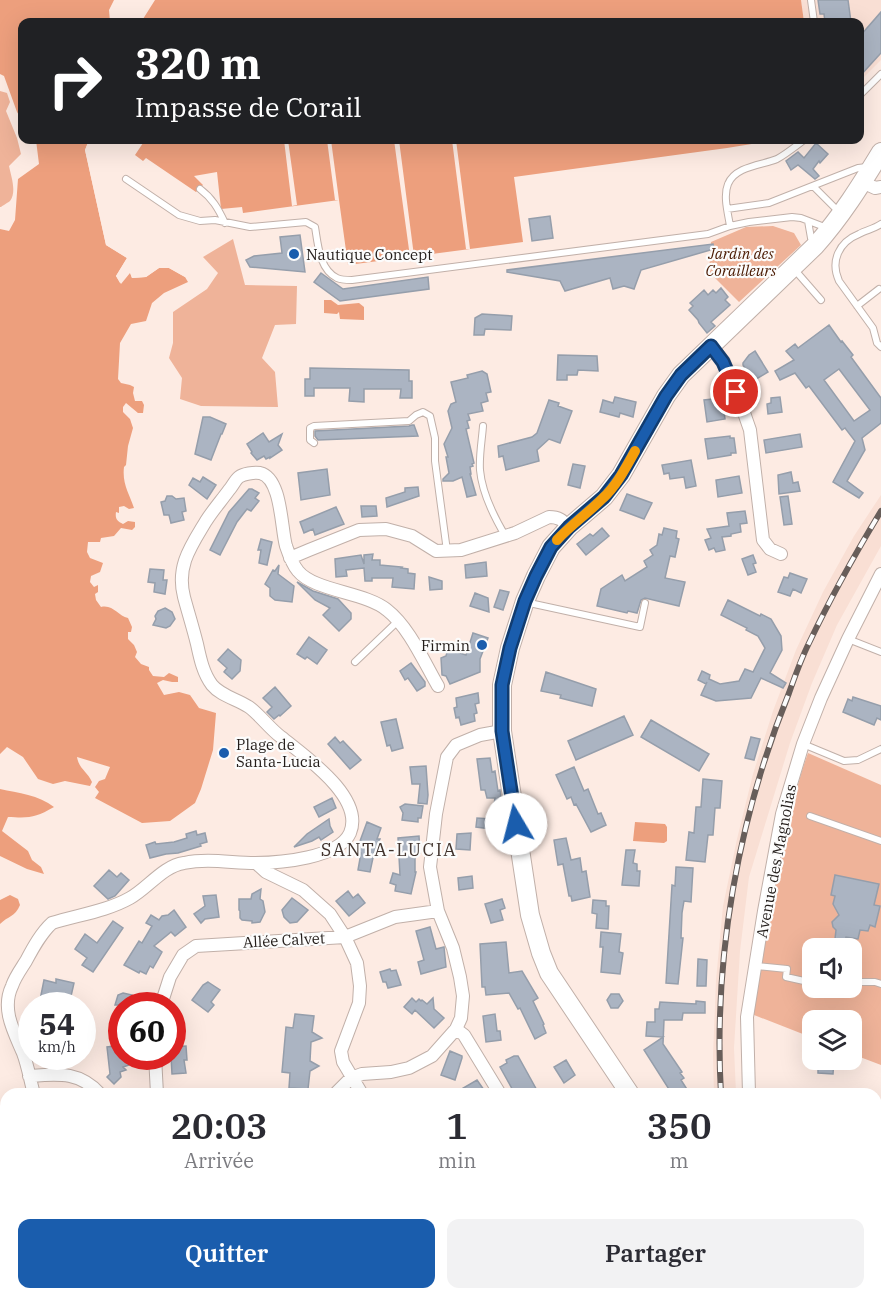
<!DOCTYPE html>
<html lang="fr">
<head>
<meta charset="utf-8">
<style>
  body { margin:0; font-family:"IBM Plex Serif",serif; background:#f2f2f3; color:#2b2b33; height:100vh; display:flex; flex-direction:column; font-size:22px; white-space:nowrap }
  * { box-sizing:border-box; margin:0 }
  p { font-size:20px; color:#7c7c81 }
  .icon { flex:none; width:33px; height:33px; fill:none; stroke:currentColor; stroke-width:2; stroke-linecap:round; stroke-linejoin:round }
  .map { position:relative; flex:1; overflow:hidden }
  .sheet { position:absolute; left:0px; top:1088px; width:882px; height:212px; display:flex; flex-direction:column; background:#fff; border-radius:18px 18px 0 0; box-shadow:0 6px 24px #0002 }
  .sheet>* { flex:none }
  .banner { position:absolute; left:18px; top:18px; width:846px; height:126px; border-radius:12px; box-shadow:0 6px 24px #0002; background:#202124; color:#fff; overflow:hidden }
  .tools { position:absolute; left:802px; top:938px; display:grid; gap:12px }
  .tools a { display:grid; place-items:center; width:60px; height:60px; border-radius:12px; background:#fff; box-shadow:0 6px 24px #0002; font-size:30px }
  .speed { position:absolute; left:18px; top:992px; display:flex; gap:12px; font-size:30px; font-weight:700; text-align:center }
  .speed>* { display:grid; place-content:center; width:78px; height:78px; border-radius:50%; background:#fff; box-shadow:0 6px 24px #0002; line-height:1 }
  .speed small { font-size:15px; font-weight:400 }
  .speed .limit { border:9px solid #d22; background:#fff; color:#111 }
  .pin { position:absolute; display:grid; place-items:center; width:51px; height:51px; color:#fff; margin:-26px; border:3px solid #fff; border-radius:50%; box-shadow:0 2px 6px #0007 }
  .me { position:absolute; width:66px; margin:-33px; rotate:352deg; stroke-linejoin:round; filter:drop-shadow(0 0 4px #0008) }
  .turn { display:flex; align-items:center; gap:21px; height:126px; padding:0 18px; font-size:27px }
  .turn .icon { width:78px; height:78px; stroke-width:2.5 }
  .turn b { display:block; font-size:42px; line-height:51px }
  .eta { display:flex; justify-content:space-evenly; align-items:center; height:102px; text-align:center }
  .eta b { font-size:36px; font-weight:600; line-height:42px }
  .button { display:flex; gap:12px; margin-top:auto; padding:12px 18px }
  .button a { flex:1; height:69px; border-radius:12px; background:#1a5dad; color:#fff; font-size:24px; font-weight:600; line-height:69px; text-align:center }
  .button a+a { background:#f2f2f3; color:#2b2b33 }
  .map>svg:first-child { display:block }
  .built { fill:#f9dfd4 }
  .green { fill:#efb399; fill-rule:evenodd }
  .water { fill:#ed9f7d }
  .pier { fill:#fdebe3 }
  .building { fill:#abb4c2; stroke:#959eab; stroke-width:1.5; fill-rule:evenodd }
  .lines { fill:none; stroke-linecap:round; stroke-linejoin:round }
  .service-casing { stroke:#c1b0a9; stroke-width:8 }
  .minor-casing { stroke:#c1b0a9; stroke-width:14 }
  .tertiary-casing { stroke:#c1b0a9; stroke-width:16 }
  .primary-casing { stroke:#c1b0a9; stroke-width:20 }
  .service { stroke:#fff; stroke-width:6 }
  .minor { stroke:#fff; stroke-width:12 }
  .tertiary { stroke:#fff; stroke-width:15 }
  .primary { stroke:#fff; stroke-width:18 }
  .rail-casing { stroke:#685e5a; stroke-width:6 }
  .rail { stroke:#fcfcfc; stroke-width:4; stroke-dasharray:11; stroke-linecap:butt }
  .route-casing { stroke:#113c70; stroke-width:15 }
  .route { stroke:#1a5dad; stroke-width:10 }
  .slow { stroke:#f59e0b; stroke-width:10 }
  .poi-dot { fill:#1a5dad; stroke:#fcfcfc; stroke-width:2 }
  .labels { text-anchor:middle; dominant-baseline:central; stroke-width:4.5; stroke-linejoin:round; paint-order:stroke }
  .park-label { font-size:15px; font-style:italic; fill:#4a1a02; stroke:#fcfcfc }
  .poi-label { font-size:15px; fill:#221c19; stroke:#fcfcfc; text-anchor:start }
  .street-label { font-size:15px; fill:#221c19; stroke:#fcfcfc }
  .quarter-label { font-size:18px; letter-spacing:1.5px; fill:#41332d; stroke:#fcfcfc }
</style>
</head>
<body>
<div class="map">
<svg width="881" height="1298" viewBox="0 0 881 1298">
  <rect width="100%" height="100%" fill="#fdebe3"/>
  <path class="built" d="M801,0h80v60l-21,21v-59h-56z
    M881,495v51l-44,79 -25,58 -22,60 -41,134 -9,74 -6,97 2,45 -22,1 -1,-38 3,-76 7,-74 14,-67 16,-65 20,-63 23,-61 27,-58 31,-56z"/>
  <path class="green" d="M0,91l7,2 3,9 -4,9 11,27 4,16 -12,12c2,10 8,26 1,35 -1,1 -8,5 -9,6h-1z
    M773,226l21,7 7,12 -62,57 -30,-30 2,-30 35,-15z
    M233,239l12,46 52,1 -1,38 -21,1 -13,33 13,14 3,35 -77,-1 -21,-7 2,-21 -13,-20 4,-15v-31l34,-23 11,-16 -15,-16z
    M808,753l73,32v280l-29,-11v-34h-39v18l-59,-23v-21l26,-141 4,1c5,-34 12,-68 24,-101zM813,948h39v39h-39z"/>
  <path class="water" d="M0,0h114l-5,10 1,12h-88v98l-5,-8 -13,-36 -4,-2z
    M155,0h646l3,22h-665l4,-3z
    M36,140h53l-4,10 21,95 21,13 -11,18 4,7 10,-11 2,6 14,-1 13,-9h10l16,9 3,5 -24,11 -12,10 -6,18 -15,3 -11,19 -2,36 3,4 9,2 4,2 -1,6 2,8h7l2,4 -1,8h-5l-12,-10 -3,4v5l7,7 3,9 -5,18 -2,19 -2,2c-2,17 5,26 10,41l-5,1 -5,-3 -5,1v6l-3,-1c-1,7 1,9 7,12l5,-3 7,1v5l-3,3 -11,-2 -7,8 -13,2 -1,4h-12l-1,10 3,6 13,5 -3,9 -9,4 -1,6 4,5 4,-2v7l-3,2 1,6 5,7c12,-3 17,9 27,11l4,9 -1,5h-3v7l6,6 3,7 -2,5 6,7 8,3v3l4,6 11,1 5,-4 9,4v5h-6l-9,-2 -6,3 7,12 15,-3 11,3 9,13 17,5 -3,37 -12,39 -6,14 -25,18 -28,2 -47,-25 4,-6 -4,-5 4,-6 6,-2 5,-12 -33,-10c2,12 10,14 15,25l-2,4 -25,-5 -12,3 -15,-5 -15,-22 -16,-10 -7,7v-525l9,2 6,-11 3,-41 21,-15z
    M145,140h631l-49,8 -213,29 9,65 -175,23 -9,-65 -96,13 -1,-6 -21,2 -4,-37 -23,4 9,9 -7,7 -50,-34 -3,3 -8,-6z
    M324,300h7l7,5 21,-2 5,4v13l-24,-1 -1,-7 -2,2 -13,-1z
    M0,789c18,4 39,6 54,18 -19,11 -24,11 -46,10l-6,14 26,20 4,9 9,7 3,7 -17,-5 -27,-13z
    M635,822l30,2 2,3v14l-3,2 -31,-2z
    M10,895l8,4 2,6c-5,12 -12,11 -20,19v-24z
    M0,1172l6,3v118h41l1,5h-48z"/>
  <path class="pier" d="M89,140h3l-4,10 21,93 21,15 -10,18 1,3 8,-9h3l2,5 11,-1 14,-9h12l16,10 -2,2 -16,-9h-10l-13,9 -14,1 -2,-5 -9,11 -5,-8 11,-18 -21,-13 -21,-95z
    M284,140h4l9,65 -5,1z
    M327,140h4l8,60h-4z
    M394,140h5l15,116 -2,1h-2z
    M452,140h4l14,109h-4z"/>
  <path class="building" d="M818,0h30l3,22h-26l-1,-8h-4z
    M881,12v41l-21,23v-40z
    M816,143l12,11 -8,9 -1,-2 -6,8 6,7 -4,3 -17,-14 -7,5 -5,-9 12,-9 6,6z
    M550,216l3,22 -21,3 -3,-22z
    M300,235l5,37 -55,-5 -4,-7 8,-4 28,-3 -2,-16z
    M713,244l1,5 -73,21 -7,19 -10,-3 -11,3 -3,-11 -45,13 -5,-10 -53,-9v-2z
    M321,273l22,16 85,-12 1,12 -89,12 -26,-19z
    M721,288l7,9 -3,3 5,5 -19,17 4,4 -8,7 -8,-10 -1,-3 -9,-10 4,-4 -3,-3 14,-13 4,5 5,-5 3,3z
    M482,314l30,2 -1,14 -26,-1 -1,6h-10l1,-17z
    M829,325l12,17 1,-1 11,14 -2,2 30,41v25l-19,15 3,12 -18,31 16,12 -4,5 -26,-16 22,-41 -10,-13 -3,2 -33,-44 -3,2 -11,-15 -15,7 -5,-9 19,-11 -8,-9 9,-7 3,4zM839,369l31,41 -16,11 -30,-41z
    M755,351l13,21 -15,9 -10,-16v-2l6,-8z
    M558,355l39,1 1,15 -20,-1 -1,5h-10v5h-10z
    M310,368l99,2v11h3v17h-12l1,-9h-37v13l-15,-1 1,-13h-36v8h-9v-17h5z
    M482,371l5,3 4,18 -5,1 2,8 -7,2 2,8 -15,3 2,6 -3,1 2,7 -3,1 8,34 -2,1 1,2 -3,1 1,7h-1l6,21 -9,2 -5,-20 -9,4h-10v-2l6,-6 -3,-16h2l-4,-13 8,-16 -4,-17 3,-7 5,-2 -5,-20 17,-4 -1,-3z
    M615,397l21,5 -3,15 -13,-4 -1,4 -19,-5 3,-12 10,3z
    M780,397l2,15 -14,2 -1,-10 4,-1v-5z
    M722,398l3,21 -18,3 -3,-22z
    M549,400l10,3 -1,3 14,5 -12,32 -11,-4 -12,11 2,11 -33,9 -3,-14 -4,1 -1,-11 34,-9 5,-4z
    M203,417h7l16,7 -4,10h-1l-10,26 -16,-6z
    M412,425h2l4,11 -100,4 -3,-4v-5l94,-5z
    M263,433l6,9 13,-8 -4,11 4,5 -12,8v-1l-4,2 -2,-3 -7,4 -6,-7 1,-1 -5,-8z
    M800,434l2,13 -36,6 -2,-13z
    M730,436v2h4l2,15h-5v2l-23,4 -3,-20z
    M691,460l5,26 -10,2 -2,-11 -14,2 -1,-6 -5,1 -2,-9z
    M573,464l12,2 -5,22 -12,-3z
    M327,469l3,26 -29,5 -3,-27z
    M791,472l2,11 5,-1 2,9 -21,3 -1,-19z
    M739,476l3,17 -24,4 -2,-17z
    M203,477l13,8 -9,14 -18,-14 4,-7 7,4z
    M418,487l1,9 -32,11 -1,-9 19,-6v-4z
    M249,489h3l7,4 -4,5 4,3 -8,10 -4,-2 -10,13 -17,33 -10,-5 19,-38z
    M627,494l25,9 -8,16 -24,-9z
    M167,496h5l4,3 8,-1 2,13 -4,1 2,8 -13,3 -2,-8h-5l-3,-13 4,-1z
    M788,496l4,28 -8,1 -4,-28z
    M361,506h15l1,10 -15,1z
    M336,507l8,17 -29,11 -2,-6 -9,4 -4,-11z
    M745,511l2,12 -7,1 1,8 -10,2v2l-9,1 3,13 -9,2 -2,-4 -5,2 -4,-10 6,-2 -4,-9 22,-3 -2,-13z
    M602,528l7,8 -23,19 -9,-11 13,-10 3,2z
    M664,528l13,3 -1,7 3,1 -4,18 -5,-1 -5,22 20,4 -6,24 -34,-8 -4,2 -4,13 -9,-2 -1,2 -30,-7 4,-17 21,-14 3,6 22,-14 -3,-6 9,-6 -3,-5 7,-5 2,-11 3,1z
    M261,539l11,3 -5,23 -8,-2 2,-13h-3z
    M373,554l-1,6h8v5l22,2 -1,1 7,1v4l7,1 -1,15 -22,-2 1,-9h-21v3h-7l-1,-13 -18,2 1,6 -11,1 -1,-18 26,-4 3,9v-9z
    M753,555l3,8 -3,1 3,8 -8,3 -6,-16z
    M486,562l1,14 -21,2 -1,-13z
    M279,565l-1,9 16,12 -2,16 -17,-2 -5,-4v-8l-5,-4 8,-14 2,1z
    M150,569l14,1 -1,10h4l-2,14 -11,-2 1,-9 -7,-1z
    M790,573l17,6 -6,14 -8,-4 -3,7 -12,-4 6,-15 4,1z
    M429,577l13,4v8l-12,1z
    M297,582l16,9 25,8 13,14v6l-12,12 -16,-16 7,-7 -15,-8z
    M500,590l9,2 -6,18 -9,-3z
    M475,593l13,5 1,14 -19,-6z
    M728,600l32,16 1,-2 10,5 10,17 1,14 -12,23 16,10 -3,5 -22,-10 -10,20 -35,3 -15,-6 6,-13 -1,2 -8,-4 4,-9 8,4 -1,4 11,5 19,-3 6,-12 8,3 12,-24 -7,-12 -12,-6 1,-2 -26,-13z
    M165,608l7,4 3,7 -5,7 -4,2 -13,-3 3,-6 -1,-3 3,-5z
    M473,633l15,5 -8,21v13l-30,12 -4,-8 -4,-1 -1,-17 5,-2 2,-7 18,6z
    M309,637l18,13 -10,14 -10,-7 -2,2 -8,-5z
    M228,649l13,11 -1,11 -8,8 -8,-7 3,-4 -9,-8z
    M411,663l14,19v4l-8,5 -9,-13 -3,2 -5,-9z
    M546,672l50,17 -4,17 -32,-8 1,-3 -20,-4z
    M275,687l16,19 -11,10 -1,-1 -5,4 -7,-7 5,-5 -9,-9z
    M478,693l1,10 -4,1 2,9 -3,1 1,7 -14,4 -2,-8 -3,1 -2,-10 3,-1 -1,-9z
    M853,697l28,9v14l-4,-2 -3,7 -31,-13 5,-13 4,2z
    M624,716l9,19 -57,25 -8,-19z
    M396,719l7,29 -11,3 -2,-6 -3,1 -6,-24z
    M651,720l58,34 -10,17 -58,-34z
    M335,737l5,6 3,-2 18,19 -11,9 -22,-25z
    M751,737l9,2 -6,21 -9,-2z
    M490,758l2,14 3,-1 3,20 2,-1 6,41 -30,-4 1,-9 15,1 3,-21h-8l-2,-8h-4l-4,-31z
    M426,766l2,29 -1,9 -9,-1 2,-19h-8l-2,-17z
    M574,767l10,24 4,-2 10,25 3,-1 5,12 -15,7 -15,-28 -2,1 -3,-8 -4,2 -11,-24z
    M703,779l19,2 -2,27h-5l-2,27h-5l-3,27 -19,-2 3,-28 5,1 2,-26h5z
    M332,798l4,10 -17,9 -5,-10z
    M405,804l18,2 -2,12h-3v4l-16,-2 1,-7 -3,-6z
    M329,819l1,7 3,6 -12,8 -2,-3 -7,4 -18,6 13,-13z
    M367,822l14,6 -4,11h3l-6,14 -4,19 -12,-2 3,-17 -5,-1z
    M196,831l1,4 8,-2 2,9 -7,2 1,2 -23,7 -12,1 -16,4 -4,-13 9,-3 1,2 18,-2 13,-4 -1,-4z
    M471,833l-1,17 -14,-1 1,-15z
    M419,836l1,17h-5v19h1l-5,22 -16,-3 1,-6 -6,-2 3,-10 7,2 -2,-37z
    M566,838l5,22 9,-2 2,14 4,-1 4,26 -18,4 -1,-5h-2l-6,-32 -5,1 -4,-25z
    M626,850h9l-2,13 4,1v7h3l-1,15 -17,-1z
    M676,867l17,1 -2,34 -7,-1 -2,12 -1,25h2l-5,46 -12,-1 6,-98 3,1z
    M109,870l8,7 4,-4 8,7 -14,16 -7,3 -14,-13z
    M835,875l44,9 -5,21 6,1 -5,21 -5,-2 -2,6 -8,-1 -2,9 -12,-2 -1,4 -10,-2 1,-9 -3,-3 -1,-5 7,-7 -6,-11 2,-8 -4,-1z
    M472,876l1,12 -14,2 -1,-12z
    M261,889l-1,10 3,2 2,11 -5,10 -8,1v-2l-10,-1 -2,-2v-7l-1,-1v-11h12l1,-5z
    M348,891l5,7 5,-4 7,9 -16,13 -13,-15z
    M216,895l3,22 -14,2 -4,4 -7,-9 11,-8 -2,-10z
    M292,898l16,12 -11,12 -7,1 -6,-6 -2,-7z
    M502,899l3,9 -5,2 3,10 -12,3 -6,-19z
    M593,900l13,1v5h3l-1,23 -12,-1 1,-14 -5,-1z
    M174,910l12,17 -11,9 -4,-4 -17,14 8,6 -9,16 -3,-2 -4,8 -6,-3 -1,2 -15,-8 15,-24 3,2 10,-17 -6,-3 5,-8 8,5 3,-4 6,-1z
    M113,921l10,7 -30,44 -11,-7 5,-7 -12,-9 10,-15 12,9z
    M430,927l6,22 8,-2 2,20 -25,7 -3,-12 6,-2 -8,-29z
    M601,932l20,2 -2,18 4,1 -3,21 -19,-2 2,-25h-3z
    M506,942l3,31 13,-2 16,27 -5,3 11,23 -1,1 3,8 -11,6 -15,-31 -2,1 -9,-16 -23,2 -1,-8h-3l-2,-43z
    M698,959l9,1 -1,26h-9z
    M390,969l1,2 5,-1 5,15 -13,3 -2,-6h-3l-3,-10z
    M56,979l18,4 -5,22h-30l5,-25 12,3z
    M208,982l12,8 -9,12 3,3 -6,7 -16,-12 11,-15z
    M123,993l9,2 -3,10h-14l3,-10z
    M611,994h8l4,7 -5,7h-7l-4,-8z
    M412,998l4,4 3,-3 2,2 1,-1 5,4 6,-6 1,11 10,9 -10,10 -19,-18 -3,4 -8,-7z
    M696,1001l9,1v11h-22l-1,7h-18l-1,24 19,28 -2,1 4,5 -3,2 9,14h-18l-28,-44 19,-13 -17,-1 1,-14h8v-13h4l1,-7 36,2z
    M295,1014l19,2 -2,16 10,6 -11,4 -1,19 9,5 -9,5 -2,18 -19,-1 1,-15 -8,-1 4,-45 7,1z
    M495,1014l2,17h3l1,9 -15,2 -3,-26z
    M122,1045v11h5l2,9 -6,2 3,3 -6,2 1,5 -7,7 -7,-7 3,-3 -3,-27z
    M186,1046l1,14h-3l2,13 -14,1 -1,-18h1v-9z
    M450,1051l12,5v2l-7,22 -14,-5z
    M514,1056h4l21,38h-24l-15,-27 7,-4 -1,-3z
    M818,1059h16l-1,15 -15,-1z
    M566,1060l9,15 -11,8 -10,-16z
    M477,1080l7,10 -4,4h-27z"/>
  <g class="lines">
    <defs>
      <path id="service" d="M811,0l3,22
        M860,95l21,-21
        M126,179l53,36 21,6 15,-1 35,7 56,-5 9,5c3,17 4,42 22,51 4,2 10,2 15,2l356,-46 22,-8c-2,-13 -7,-30 -2,-42 7,-18 35,-19 49,-25 9,-5 19,-13 27,-19
        M813,186l26,26
        M200,189c12,9 18,19 25,34
        M727,209l42,-6 89,-35 9,-1
        M808,221l3,17 3,5
        M881,224c-7,5 -15,6 -22,10 -20,8 -29,27 -20,47l34,47 4,15 4,4
        M730,226l19,-4 43,-5 9,1 26,10
        M794,269l27,31
        M857,306l22,-17
        M483,426c-1,14 -4,30 -3,44 2,23 14,47 26,67
        M314,443l-4,-3v-12l4,-2 95,-5 7,-6 7,-3 7,4 5,22v23l12,90
        M527,601l7,3 106,23 5,-24
        M848,639l33,13
        M355,662l43,-41
        M803,744l41,17 14,-1 23,-11
        M810,816l71,25
        M756,966l31,3 -1,8 27,6
        M852,982h23l6,2"/>
      <path id="minor" d="M862,182l13,6 6,-1
        M711,346l13,16 18,45 8,23 13,110 7,9 11,5
        M290,558l19,-8 50,-20 27,-1 26,7 24,15 25,-1 54,-17 34,-16c10,0 13,3 20,10
        M256,863l10,9 37,18 27,24 15,23 12,26 3,23 -1,17 -18,48 2,11 19,32
        M161,1005l9,-28 13,-22 13,-9 149,-9 50,-20 43,-6
        M456,1029l8,6 36,59
        M155,1056l2,38
        M29,1076c29,-2 50,-5 71,18
        M34,1094c-4,-14 -6,-28 -11,-41 -9,-21 -22,-44 -11,-67 3,-9 9,-17 14,-25 7,-13 15,-28 26,-38 26,-8 55,-12 78,-25 18,-10 33,-32 54,-35 24,-5 48,0 71,0 25,0 84,-5 95,-30 15,-36 -46,-77 -69,-96 -12,-9 -20,-21 -32,-30 -12,-8 -28,-11 -37,-22 -9,-12 -12,-27 -15,-41 -4,-16 -9,-32 -13,-47 -8,-31 7,-51 22,-76 7,-11 15,-20 23,-31 3,-3 6,-10 10,-13 4,-3 15,-5 21,-4 22,5 21,56 26,73 3,9 6,18 12,25 16,20 67,21 89,39 22,17 37,52 51,76
        M335,1094l16,-16 11,-4 29,-2 18,-4 23,-12 24,-27 5,-11 2,-22 -3,-19 -7,-29 -15,-37 -8,-44 6,-53 11,-57 9,-12 24,-10 22,-4
        M749,1094l-2,-77 17,-106 18,-97 21,-70 18,-46 27,-59 33,-65
        M154,1293l1,5
        M361,1293v5
        M774,1293v5
        M228,1298v-5
        M476,1298l2,-5
        M525,1298c25,-3 48,-5 73,0"/>
      <path id="tertiary" d="M876,1183l5,-1"/>
      <path id="primary" d="M630,1094l-81,-121 -8,-20 -11,-38 -28,-184v-46l8,-37 15,-47 11,-25 15,-29 18,-20 35,-30 17,-22 45,-79 15,-21 134,-129c26,-29 46,-61 66,-94
        M722,1293l1,5"/>
    </defs>
    <use href="#service" class="service-casing"/>
    <use href="#minor" class="minor-casing"/>
    <use href="#tertiary" class="tertiary-casing"/>
    <use href="#primary" class="primary-casing"/>
    <use href="#service" class="service"/>
    <use href="#minor" class="minor"/>
    <use href="#tertiary" class="tertiary"/>
    <use href="#primary" class="primary"/>
    <defs>
      <path id="rail" d="M721,1094c-8,-136 17,-275 68,-401 6,-17 12,-34 20,-50 22,-46 46,-89 72,-132
        M748,1293l1,5"/>
    </defs>
    <use href="#rail" class="rail-casing"/>
    <use href="#rail" class="rail"/>
  </g>
  <g class="lines">
    <defs>
      <path id="route" d="M516,824l-14,-93v-46l8,-37 15,-47 11,-25 15,-29 18,-20 35,-30 17,-22 45,-79 15,-21 30,-29 12,16 13,30"/>
    </defs>
    <use href="#route" class="route-casing"/>
    <use href="#route" class="route"/>
    <path class="slow" d="M557,540c14,-15 31,-27 46,-42 14,-13 23,-31 32,-47"/>
  </g>
  <g class="poi-dot">
    <circle cx="294" cy="254" r="6"/>
    <circle cx="482" cy="645" r="6"/>
    <circle cx="224" cy="753" r="6"/>
  </g>
  <g class="labels">
    <g class="park-label">
      <text x="741" y="253">Jardin des<tspan x="741" dy="17">Corailleurs</tspan></text>
    </g>
    <g class="poi-label">
      <text x="306" y="254">Nautique Concept</text>
      <text x="470" y="645" text-anchor="end">Firmin</text>
      <text x="236" y="744">Plage de<tspan x="236" dy="17">Santa-Lucia</tspan></text>
    </g>
    <g class="street-label">
      <text transform="translate(776 861) rotate(-79)">Avenue des Magnolias</text>
      <text transform="translate(284 940) rotate(-3)">Allée Calvet</text>
    </g>
    <g class="quarter-label">
      <text x="389" y="849">SANTA-LUCIA</text>
    </g>
  </g>
</svg>
<div class="tools">
<a><svg class="icon" aria-label="sound" viewBox="0 0 24 24"><path d="M4 9h4l5-4v14l-5-4H4zM17 9q2 3 0 6"/></svg></a>
<a><svg class="icon" aria-label="layers" viewBox="0 0 24 24"><path d="M12 4l9 5-9 5-9-5zM3 14l9 5 9-5"/></svg></a>
</div>
<div class="speed"><div>54<small>km/h</small></div><div class="limit">60</div></div>
<div class="pin" style="left:736px;top:392px;background:#d93025"><svg class="icon" aria-label="arrive" viewBox="0 0 24 24"><path d="M6 21V4h12l-3 4 3 4H6"/></svg></div>
<svg class="me" style="left:516px;top:824px" viewBox="-20 -20 40 40"><circle r="19" fill="#fff"/><path d="M0-13L10 11 0 6-10 11z" fill="#1a5dad"/></svg>
<div class="banner">
<div class="turn"><svg class="icon" aria-label="right" viewBox="0 0 24 24"><path d="M7 20v-9h11M14 6l5 5-5 5"/></svg><div><b>320 m</b>Impasse de Corail</div></div>
</div>
<section class="sheet">
<div class="eta">
<div><b>20:03</b><p>Arrivée</p></div>
<div><b>1</b><p>min</p></div>
<div><b>350</b><p>m</p></div>
</div>
<div class="button"><a>Quitter</a><a>Partager</a></div>
</section>
</div>
</body>
</html>
